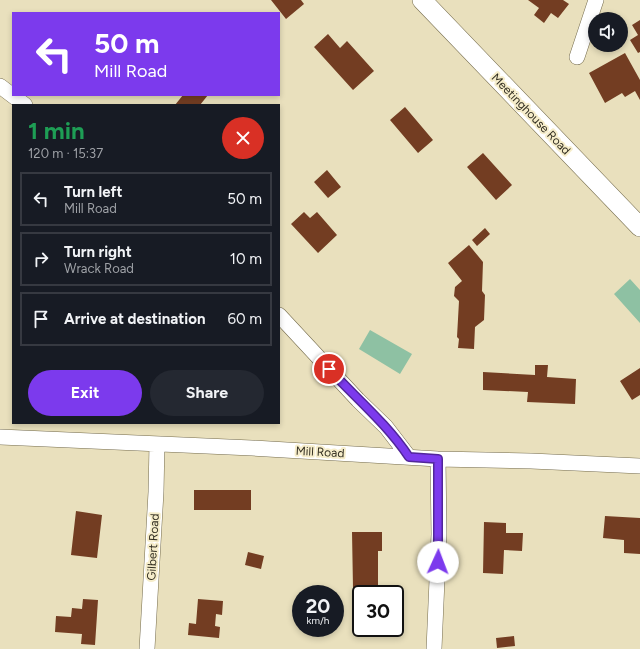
<!DOCTYPE html>
<html lang="en">
<head>
<meta charset="utf-8">
<style>
  body { margin:0; font-family:Figtree,sans-serif; background:#242831; color:#f1f3f6; height:100vh; display:flex; flex-direction:column; font-size:15px; white-space:nowrap }
  * { box-sizing:border-box; margin:0 }
  p { font-size:13px; color:#9ea1a6 }
  .icon { flex:none; width:22px; height:22px; fill:none; stroke:currentColor; stroke-width:2; stroke-linecap:round; stroke-linejoin:round }
  .map { position:relative; flex:1; overflow:hidden }
  .sheet { position:absolute; left:12px; top:104px; width:268px; height:320px; display:flex; flex-direction:column; background:#171b24; border-radius:0px; box-shadow:0 2px 6px #0003 }
  .sheet>* { flex:none }
  .banner { position:absolute; left:12px; top:12px; width:268px; height:84px; border-radius:0px; box-shadow:0 2px 6px #0003; background:#7c3aed; color:#fff; overflow:hidden }
  .buttons { position:absolute; left:588px; top:12px; display:grid; gap:8px }
  .buttons a { display:grid; place-items:center; width:40px; height:40px; border-radius:50%; background:#171b24; box-shadow:0 2px 6px #0003; font-size:20px }
  .speed { position:absolute; left:292px; top:585px; display:flex; gap:8px; font-size:20px; font-weight:700; text-align:center }
  .speed>* { display:grid; place-content:center; width:52px; height:52px; border-radius:50%; background:#171b24; box-shadow:0 2px 6px #0003; line-height:1 }
  .speed small { font-size:10px; font-weight:400 }
  .speed .limit { border:2px solid #111; border-radius:6px; background:#fff; color:#111 }
  .pin { position:absolute; display:grid; place-items:center; width:34px; height:34px; color:#fff; margin:-17px; border:2px solid #fff; border-radius:50%; box-shadow:0 1px 4px #0007 }
  .me { position:absolute; width:44px; margin:-22px; rotate:2deg; stroke-linejoin:round; filter:drop-shadow(0 0 3px #0008) }
  .turn { display:flex; align-items:center; gap:14px; height:84px; padding:0 16px; font-size:18px }
  .turn .icon { width:52px; height:52px; stroke-width:2.5 }
  .turn b { display:block; font-size:28px; line-height:34px }
  .round { display:grid; place-items:center; flex:none; width:42px; height:42px; border-radius:21px; background:#242831 }
  .summary { display:flex; align-items:center; justify-content:space-between; height:68px; padding:0 16px }
  h1 { font-size:24px; font-weight:700; line-height:30px; color:#1e9e55 }
  .cta { display:flex; gap:8px; margin-top:auto; padding:8px 16px }
  .cta a { flex:1; height:46px; border-radius:24px; background:#7c3aed; color:#fff; font-size:16px; font-weight:700; line-height:46px; text-align:center }
  .cta a+a { background:#242831; color:#f1f3f6 }
  ul { padding:0; list-style:none }
  li { display:flex; align-items:center; gap:12px; height:54px; margin:0 8px 6px; padding:0 8px; border:2px solid #363941; border-radius:0px }
  li div { flex:1 }
  li b { display:block; font-size:15px }
  li em { font-style:normal }
  .map>svg:first-child { display:block }
  .green { fill:#8ec1a3 }
  .building { fill:#733d22 }
  .lines { fill:none; stroke-linecap:round; stroke-linejoin:round }
  .minor-casing { stroke:#756c4d; stroke-width:16 }
  .tertiary-casing { stroke:#756c4d; stroke-width:20 }
  .minor { stroke:#fff; stroke-width:15 }
  .tertiary { stroke:#fff; stroke-width:19 }
  .route-casing { stroke:#51269a; stroke-width:10 }
  .route { stroke:#7c3aed; stroke-width:7 }
  .labels { text-anchor:middle; dominant-baseline:central; stroke-width:4; stroke-linejoin:round; paint-order:stroke }
  .street-label { font-size:12px; fill:#312d20; stroke:#f6edca }
</style>
</head>
<body>
<div class="map">
<svg width="640" height="649" viewBox="0 0 640 649">
  <rect width="100%" height="100%" fill="#e9e0bd"/>
  <path class="green" d="M630,279l10,11v33l-26,-29z
    M370,330l42,24 -12,20 -41,-25z"/>
  <path class="building" d="M271,0h30l3,4 -18,15z
    M528,0h35l6,4 -11,14 -7,-5 -7,10 -10,-8 5,-7z
    M640,20v32l-2,1 -8,-13 8,-5 -6,-10z
    M328,34l12,14 7,-7 27,30 -21,19 -39,-43z
    M625,53l15,27v20l-5,-9 -10,6 -3,-4 -17,10 -16,-30z
    M183,95h25l-8,10h-25z
    M405,107l28,33 -15,13 -28,-33z
    M483,153l29,32 -16,15 -29,-33z
    M327,170l14,17 -13,11 -14,-16z
    M304,212l6,6 7,-6 20,23 -19,18 -27,-29z
    M485,228l5,6 -13,12 -5,-6z
    M469,245l14,17 -1,29 3,4 -1,25 -9,7 -1,22 -16,-1 1,-9 -2,-2 2,-36 -5,-5 1,-9 7,-6 -14,-18z
    M535,365h13l-1,12 29,2 -1,25 -48,-2 1,-10 -45,-2v-18l52,3z
    M640,368v27l-8,5 -12,-19z
    M194,490h57v20h-57z
    M76,511l26,4 -5,43 -26,-3z
    M605,516l35,2v36l-16,-1v-13l-21,-2z
    M484,522l22,1v10h17l-1,18 -18,-1 -1,24 -20,-1z
    M352,532h30v19h-4v37h-25z
    M248,552l16,4 -3,13 -16,-4z
    M83,599l15,1 -3,45 -14,-1 1,-10 -27,-2 1,-16 15,1 1,-9 10,1z
    M198,599l25,2 -1,14 -6,-1 -1,12 5,1 -1,11 -31,-3 1,-12 7,1z
    M514,636l1,10 -18,2 -1,-10z"/>
  <g class="lines">
    <defs>
      <path id="minor" d="M577,57l19,-57
        M0,86l25,19
        M279,315l79,85 28,27 23,30
        M0,437l252,11 186,11 93,2 109,5
        M147,649l9,-157 1,-48
        M434,649l5,-115 -1,-75"/>
      <path id="tertiary" d="M422,0l218,227"/>
    </defs>
    <use href="#minor" class="minor-casing"/>
    <use href="#tertiary" class="tertiary-casing"/>
    <use href="#minor" class="minor"/>
    <use href="#tertiary" class="tertiary"/>
  </g>
  <g class="lines">
    <defs>
      <path id="route" d="M329,369c27,29 58,55 80,88l29,2v103"/>
    </defs>
    <use href="#route" class="route-casing"/>
    <use href="#route" class="route"/>
  </g>
  <g class="labels">
    <g class="street-label">
      <text transform="translate(531 114) rotate(46)">Meetinghouse Road</text>
      <text transform="translate(320 452) rotate(3)">Mill Road</text>
      <text transform="translate(153 547) rotate(-87)">Gilbert Road</text>
    </g>
  </g>
</svg>
<div class="buttons">
<a><svg class="icon" aria-label="sound" viewBox="0 0 24 24"><path d="M4 9h4l5-4v14l-5-4H4zM17 9q2 3 0 6"/></svg></a>
</div>
<div class="speed"><div>20<small>km/h</small></div><div class="limit">30</div></div>
<div class="pin" style="left:329px;top:369px;background:#d93025"><svg class="icon" aria-label="arrive" viewBox="0 0 24 24"><path d="M6 21V4h12l-3 4 3 4H6"/></svg></div>
<svg class="me" style="left:438px;top:562px" viewBox="-20 -20 40 40"><circle r="19" fill="#fff"/><path d="M0-13L10 11 0 6-10 11z" fill="#7c3aed"/></svg>
<div class="banner">
<div class="turn"><svg class="icon" aria-label="left" viewBox="0 0 24 24"><path d="M17 20v-9H6M10 6l-5 5 5 5"/></svg><div><b>50 m</b>Mill Road</div></div>
</div>
<section class="sheet">
<div class="summary"><div><h1>1 min</h1><p>120 m · 15:37</p></div><a class="round" style="background:#d93025;color:#fff"><svg class="icon" aria-label="close" viewBox="0 0 24 24"><path d="M6 6l12 12M18 6L6 18"/></svg></a></div>
<ul>
<li><svg class="icon" aria-label="left" viewBox="0 0 24 24"><path d="M17 20v-9H6M10 6l-5 5 5 5"/></svg><div><b>Turn left</b><p>Mill Road</p></div><em>50 m</em></li>
<li><svg class="icon" aria-label="right" viewBox="0 0 24 24"><path d="M7 20v-9h11M14 6l5 5-5 5"/></svg><div><b>Turn right</b><p>Wrack Road</p></div><em>10 m</em></li>
<li><svg class="icon" aria-label="arrive" viewBox="0 0 24 24"><path d="M6 21V4h12l-3 4 3 4H6"/></svg><div><b>Arrive at destination</b></div><em>60 m</em></li>
</ul>
<div class="cta"><a>Exit</a><a>Share</a></div>
</section>
</div>
</body>
</html>
